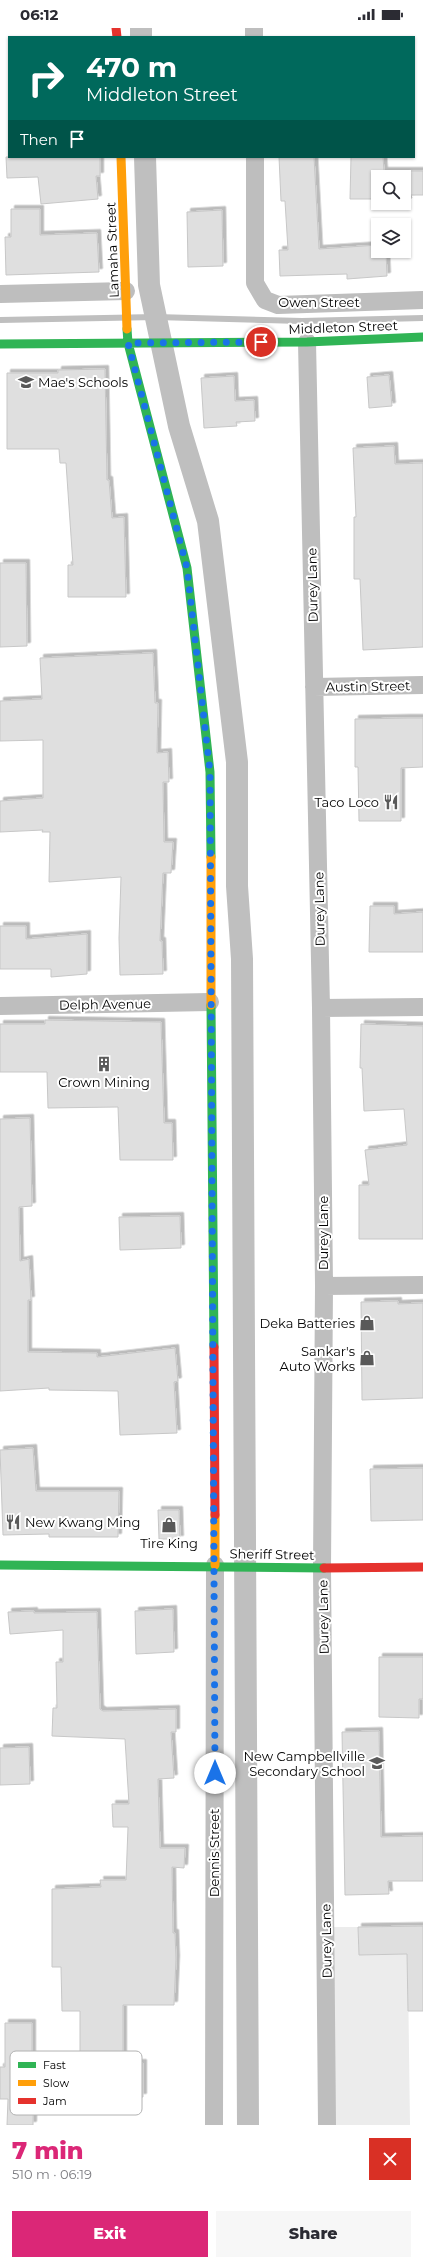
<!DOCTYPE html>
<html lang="en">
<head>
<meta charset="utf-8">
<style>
  body { margin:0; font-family:Montserrat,sans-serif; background:#f7f7f7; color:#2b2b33; height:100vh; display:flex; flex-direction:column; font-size:15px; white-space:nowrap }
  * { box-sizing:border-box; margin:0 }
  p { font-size:13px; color:#7c7c81 }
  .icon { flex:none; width:22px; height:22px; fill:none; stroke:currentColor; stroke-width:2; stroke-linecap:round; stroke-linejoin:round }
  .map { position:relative; height:2097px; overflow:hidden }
  .side { display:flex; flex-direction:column; background:#fff; flex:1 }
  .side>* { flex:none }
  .top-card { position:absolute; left:8px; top:8px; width:407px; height:122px; border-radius:0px; box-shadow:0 1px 3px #0004; background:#00695c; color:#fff; overflow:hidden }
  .tools { position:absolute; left:371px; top:142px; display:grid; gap:8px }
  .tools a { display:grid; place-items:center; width:40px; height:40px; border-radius:0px; background:#fff; box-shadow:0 1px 3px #0004; font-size:20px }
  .pin { position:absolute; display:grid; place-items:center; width:34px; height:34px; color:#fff; margin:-17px; border:2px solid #fff; border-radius:50%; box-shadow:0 1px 4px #0007 }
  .me { position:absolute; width:44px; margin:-22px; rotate:0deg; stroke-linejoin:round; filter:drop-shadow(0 0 3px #0008) }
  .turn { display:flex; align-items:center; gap:14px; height:84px; padding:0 12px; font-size:18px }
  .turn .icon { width:52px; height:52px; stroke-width:2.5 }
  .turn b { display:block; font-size:28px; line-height:34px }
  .then { display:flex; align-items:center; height:38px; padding:0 12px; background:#0003; gap:8px; font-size:15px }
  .round { display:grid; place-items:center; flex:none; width:42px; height:42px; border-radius:0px; background:#f7f7f7 }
  .headline { display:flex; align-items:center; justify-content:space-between; height:68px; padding:0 12px }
  h1 { font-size:24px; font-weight:800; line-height:30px; color:#db2777 }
  .button { display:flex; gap:8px; margin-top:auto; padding:8px 12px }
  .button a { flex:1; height:46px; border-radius:0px; background:#db2777; color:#fff; font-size:16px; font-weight:800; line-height:46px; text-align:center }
  .button a+a { background:#f7f7f7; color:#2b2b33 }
  .status { display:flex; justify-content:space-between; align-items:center; height:28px; padding:0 20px; background:#fff; direction:ltr }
  .status svg { height:11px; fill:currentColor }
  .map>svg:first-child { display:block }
  .green { fill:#ececec }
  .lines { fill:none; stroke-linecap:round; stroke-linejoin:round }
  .stream { stroke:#bfbfbf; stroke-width:6 }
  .canal { stroke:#bfbfbf; stroke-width:22 }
  .building { fill:#dfdfdf; stroke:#c7c7c7; filter:url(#shadow) }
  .street { stroke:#bebebe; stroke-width:18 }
  .fast { stroke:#30b455; stroke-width:9 }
  .slow { stroke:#ff9f0a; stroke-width:9 }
  .jam { stroke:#e5322d; stroke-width:9 }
  .route { stroke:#1a73e8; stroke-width:7; stroke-dasharray:0 12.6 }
  .labels { text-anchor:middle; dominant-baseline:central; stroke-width:4; stroke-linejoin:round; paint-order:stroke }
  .street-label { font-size:13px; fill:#000; stroke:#fff }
  .poi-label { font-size:13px; fill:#000; stroke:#fff; text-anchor:end }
  .key { fill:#fff; stroke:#b2b2b2; stroke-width:1 }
  .key-label { font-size:11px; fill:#000 }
</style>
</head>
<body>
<div class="status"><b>06:12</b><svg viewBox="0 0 49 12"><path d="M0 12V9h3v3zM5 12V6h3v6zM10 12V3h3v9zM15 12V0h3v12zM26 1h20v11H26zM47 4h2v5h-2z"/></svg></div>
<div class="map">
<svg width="423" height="2097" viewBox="0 0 423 2097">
  <defs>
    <filter id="shadow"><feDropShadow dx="3.5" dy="-3.5" stdDeviation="0" flood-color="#0004"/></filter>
  </defs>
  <rect width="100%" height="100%" fill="#fff"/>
  <path class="green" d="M331,1899h27l1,28 64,-1 -15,22 2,149h-77z"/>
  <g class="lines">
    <path class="stream" d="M0,292l156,-3 146,4 121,-3"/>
    <path class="canal" d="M141,0v9
      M145,129l4,128 30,141 29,95 29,241v124l5,73 6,1166"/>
  </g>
  <path class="building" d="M6,129h94v19h-4l2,23 -57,5 -3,-27 -31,1z
    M279,129h35l5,92 59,-4v6h8l1,25 -40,3v-5l-67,2 -1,-26h9l-3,-49h-4z
    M351,129h32l1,14h39v24h-12l1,3h-8v-21h-26v22h-28z
    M11,181h29v26l57,-2 2,39 -93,3 -1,-38h6z
    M222,182l1,56 -35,1 -1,-55z
    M105,341l2,111h2l3,38 12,-1 2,80h-58v-32h5l-7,-102h-6l-1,-14h-52v-76h51v-3z
    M389,347l3,31 -23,2 -2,-31z
    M234,348l1,25 19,-1 1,21 -19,1 1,4 -33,2 -3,-50z
    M394,418l1,18 28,-1v184l-60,3 -3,-71h-6v-62h2l-3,-69z
    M0,535h26l1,83 -27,1z
    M153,625l2,50h3l-1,50 11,-1 1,30h-6l1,60h9l-2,31h-8l-3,68h2l1,33 -43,1 -1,-37 2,-61 -72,5 1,-50h-8l1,-2 -43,2v-31l43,-3v-58l-43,1v-40l42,-2 -2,-41z
    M407,690h16v49l-22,1v53h-42l-1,-54h-3v-48z
    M370,878h24v8l29,-2v40h-54z
    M0,898h26v13l61,-5v40l-36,3v-8h-51z
    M45,992l116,2 3,101h8l1,37h-53l-2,-53 -70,1 -1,-36h-47v-48h45z
    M361,996l62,2v213h-64v-54h10l-4,-35 42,-5 -3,-36 -40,2 -2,-43h-2z
    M30,1090l2,88 -13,1 1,54 9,-2 2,41h-3v52l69,1v4l78,-9 3,33 -4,1 3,51 -57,2 -2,-44 -69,-1v-2l-49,3v-272z
    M180,1188l1,32 -61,2 -1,-33z
    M398,1273v3l25,-1v95l-61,2 -1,-98z
    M33,1420l3,43h83l-1,46h-69v-3l-46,1 -3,-85z
    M423,1440v52l-52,1 -1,-52z
    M158,1482h21l1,29h-21z
    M173,1581l1,43 -38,2 -1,-43z
    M34,1583v2l63,-1 3,97 3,2 73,-2v23h-5l3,46 -16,1 2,69h25l-1,20 -12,-1 1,66h2l1,26 -2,46h-51v58h20v34h-68v-34h5v-52h-18l-1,-44h-9v-78l49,-2 -1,-7h26l2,-53h-15l-1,-23h17l-4,-65 -73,-3 1,-28h4l-1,-46h7v-32l-53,4 -2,-22z
    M379,1629h44v42h-4v19l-40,-1z
    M379,1703l2,106 42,-1v45h-35l1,13 -44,1 -3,-163z
    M29,1719l1,37 -30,1v-37z
    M423,1898v85h-15l-1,-57 -48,1 -1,-28z
    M5,1995h27v45h2l-1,57h-26l1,-26h-8v-32h5z"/>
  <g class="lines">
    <path class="street" d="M254,0v9
      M255,129v126l10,17 13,5 145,-5
      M0,266l126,-3
      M307,314l14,666 3,278 -2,282 5,557
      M314,659l109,-2
      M0,978l210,-4
      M321,980l102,-1
      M324,1258l99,-1
      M214,2097l1,-560"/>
    <path class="fast" d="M127,301l1,14 59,225 23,204 1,85
      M0,316l307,-2 116,-5
      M211,977l3,342
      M0,1537l324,3"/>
    <path class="slow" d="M121,129l6,172
      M211,829v148
      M215,1487v50"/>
    <path class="jam" d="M116,0l1,9
      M214,1319l1,168
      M324,1540l99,-1"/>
  </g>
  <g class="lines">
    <path class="route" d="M215,1745l-5,-1001 -23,-204 -59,-225 133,-1"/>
  </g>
  <defs>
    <symbol id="school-bare" viewBox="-9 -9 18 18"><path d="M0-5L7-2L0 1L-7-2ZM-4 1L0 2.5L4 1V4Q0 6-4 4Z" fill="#595959" stroke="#fff" stroke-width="2.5" paint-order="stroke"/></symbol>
    <symbol id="restaurant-bare" viewBox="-9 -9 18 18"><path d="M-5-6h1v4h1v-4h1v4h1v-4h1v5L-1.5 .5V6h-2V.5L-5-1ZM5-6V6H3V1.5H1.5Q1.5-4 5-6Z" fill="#595959" stroke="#fff" stroke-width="2.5" paint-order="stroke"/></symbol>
    <symbol id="building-bare" viewBox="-9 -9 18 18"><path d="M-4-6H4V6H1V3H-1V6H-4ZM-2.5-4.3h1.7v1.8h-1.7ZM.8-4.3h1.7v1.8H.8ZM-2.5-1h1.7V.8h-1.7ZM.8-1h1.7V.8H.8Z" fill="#595959" stroke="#fff" stroke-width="2.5" paint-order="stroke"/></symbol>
    <symbol id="shop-bare" viewBox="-9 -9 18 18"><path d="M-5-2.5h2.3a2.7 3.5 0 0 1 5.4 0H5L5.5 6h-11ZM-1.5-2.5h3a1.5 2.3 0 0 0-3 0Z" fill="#595959" stroke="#fff" stroke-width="2.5" paint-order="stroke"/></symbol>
  </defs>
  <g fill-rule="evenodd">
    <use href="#school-bare" x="15" y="343" width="22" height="22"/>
    <use href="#restaurant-bare" x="380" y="763" width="22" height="22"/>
    <use href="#building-bare" x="93" y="1025" width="22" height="22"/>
    <use href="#shop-bare" x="356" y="1284" width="22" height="22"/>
    <use href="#shop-bare" x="356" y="1319" width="22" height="22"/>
    <use href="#restaurant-bare" x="2" y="1483" width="22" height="22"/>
    <use href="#shop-bare" x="158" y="1486" width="22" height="22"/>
    <use href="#school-bare" x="366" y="1724" width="22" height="22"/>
  </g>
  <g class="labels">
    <g class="street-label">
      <text transform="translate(112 222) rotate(-92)">Lamaha Street</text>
      <text x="319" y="274">Owen Street</text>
      <text transform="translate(343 299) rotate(-2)">Middleton Street</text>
      <text transform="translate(312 557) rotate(-91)">Durey Lane</text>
      <text transform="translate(368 658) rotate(-1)">Austin Street</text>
      <text transform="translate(319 881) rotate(-91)">Durey Lane</text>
      <text transform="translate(105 976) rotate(-1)">Delph Avenue</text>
      <text transform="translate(323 1205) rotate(-90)">Durey Lane</text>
      <text transform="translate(272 1526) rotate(1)">Sheriff Street</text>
      <text transform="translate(323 1589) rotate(-91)">Durey Lane</text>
      <text transform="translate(214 1825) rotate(-90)">Dennis Street</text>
      <text transform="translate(326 1913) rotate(-91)">Durey Lane</text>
    </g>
    <g class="poi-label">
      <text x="38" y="354" text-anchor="start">Mae's Schools</text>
      <text x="379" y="774">Taco Loco</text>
      <text x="104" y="1054" text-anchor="middle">Crown Mining</text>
      <text x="355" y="1295">Deka Batteries</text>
      <text x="355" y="1323">Sankar's<tspan x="355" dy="15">Auto Works</tspan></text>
      <text x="25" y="1494" text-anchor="start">New Kwang Ming</text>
      <text x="169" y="1515" text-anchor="middle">Tire King</text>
      <text x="365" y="1728">New Campbellville<tspan x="365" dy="15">Secondary School</tspan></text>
    </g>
  </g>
  <rect x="10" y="2023" width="132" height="64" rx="6" class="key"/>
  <rect x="18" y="2034" width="18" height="6" fill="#30b455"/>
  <rect x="18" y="2052" width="18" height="6" fill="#ff9f0a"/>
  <rect x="18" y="2070" width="18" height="6" fill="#e5322d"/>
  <g class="key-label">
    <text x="43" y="2041">Fast</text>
    <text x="43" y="2059">Slow</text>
    <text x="43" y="2077">Jam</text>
  </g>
</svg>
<div class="tools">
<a><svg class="icon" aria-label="search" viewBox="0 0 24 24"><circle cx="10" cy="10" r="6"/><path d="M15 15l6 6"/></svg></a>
<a><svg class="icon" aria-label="layers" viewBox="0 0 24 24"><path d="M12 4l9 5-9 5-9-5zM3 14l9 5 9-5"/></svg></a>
</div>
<div class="pin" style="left:261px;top:314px;background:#d93025"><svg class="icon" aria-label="arrive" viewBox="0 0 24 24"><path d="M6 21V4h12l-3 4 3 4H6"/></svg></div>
<svg class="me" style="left:215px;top:1745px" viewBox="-20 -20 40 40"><circle r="19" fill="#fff"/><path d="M0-13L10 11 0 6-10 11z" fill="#1a73e8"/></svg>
<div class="top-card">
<div class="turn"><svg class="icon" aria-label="right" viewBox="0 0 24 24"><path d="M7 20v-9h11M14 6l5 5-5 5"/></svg><div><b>470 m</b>Middleton Street</div></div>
<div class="then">Then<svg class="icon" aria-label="arrive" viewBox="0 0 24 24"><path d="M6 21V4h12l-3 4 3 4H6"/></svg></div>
</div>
</div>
<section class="side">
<div class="headline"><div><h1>7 min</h1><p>510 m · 06:19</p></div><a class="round" style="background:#d93025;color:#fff"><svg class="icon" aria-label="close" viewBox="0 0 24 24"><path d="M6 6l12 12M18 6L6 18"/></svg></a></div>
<div class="button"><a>Exit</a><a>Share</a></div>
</section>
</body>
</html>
